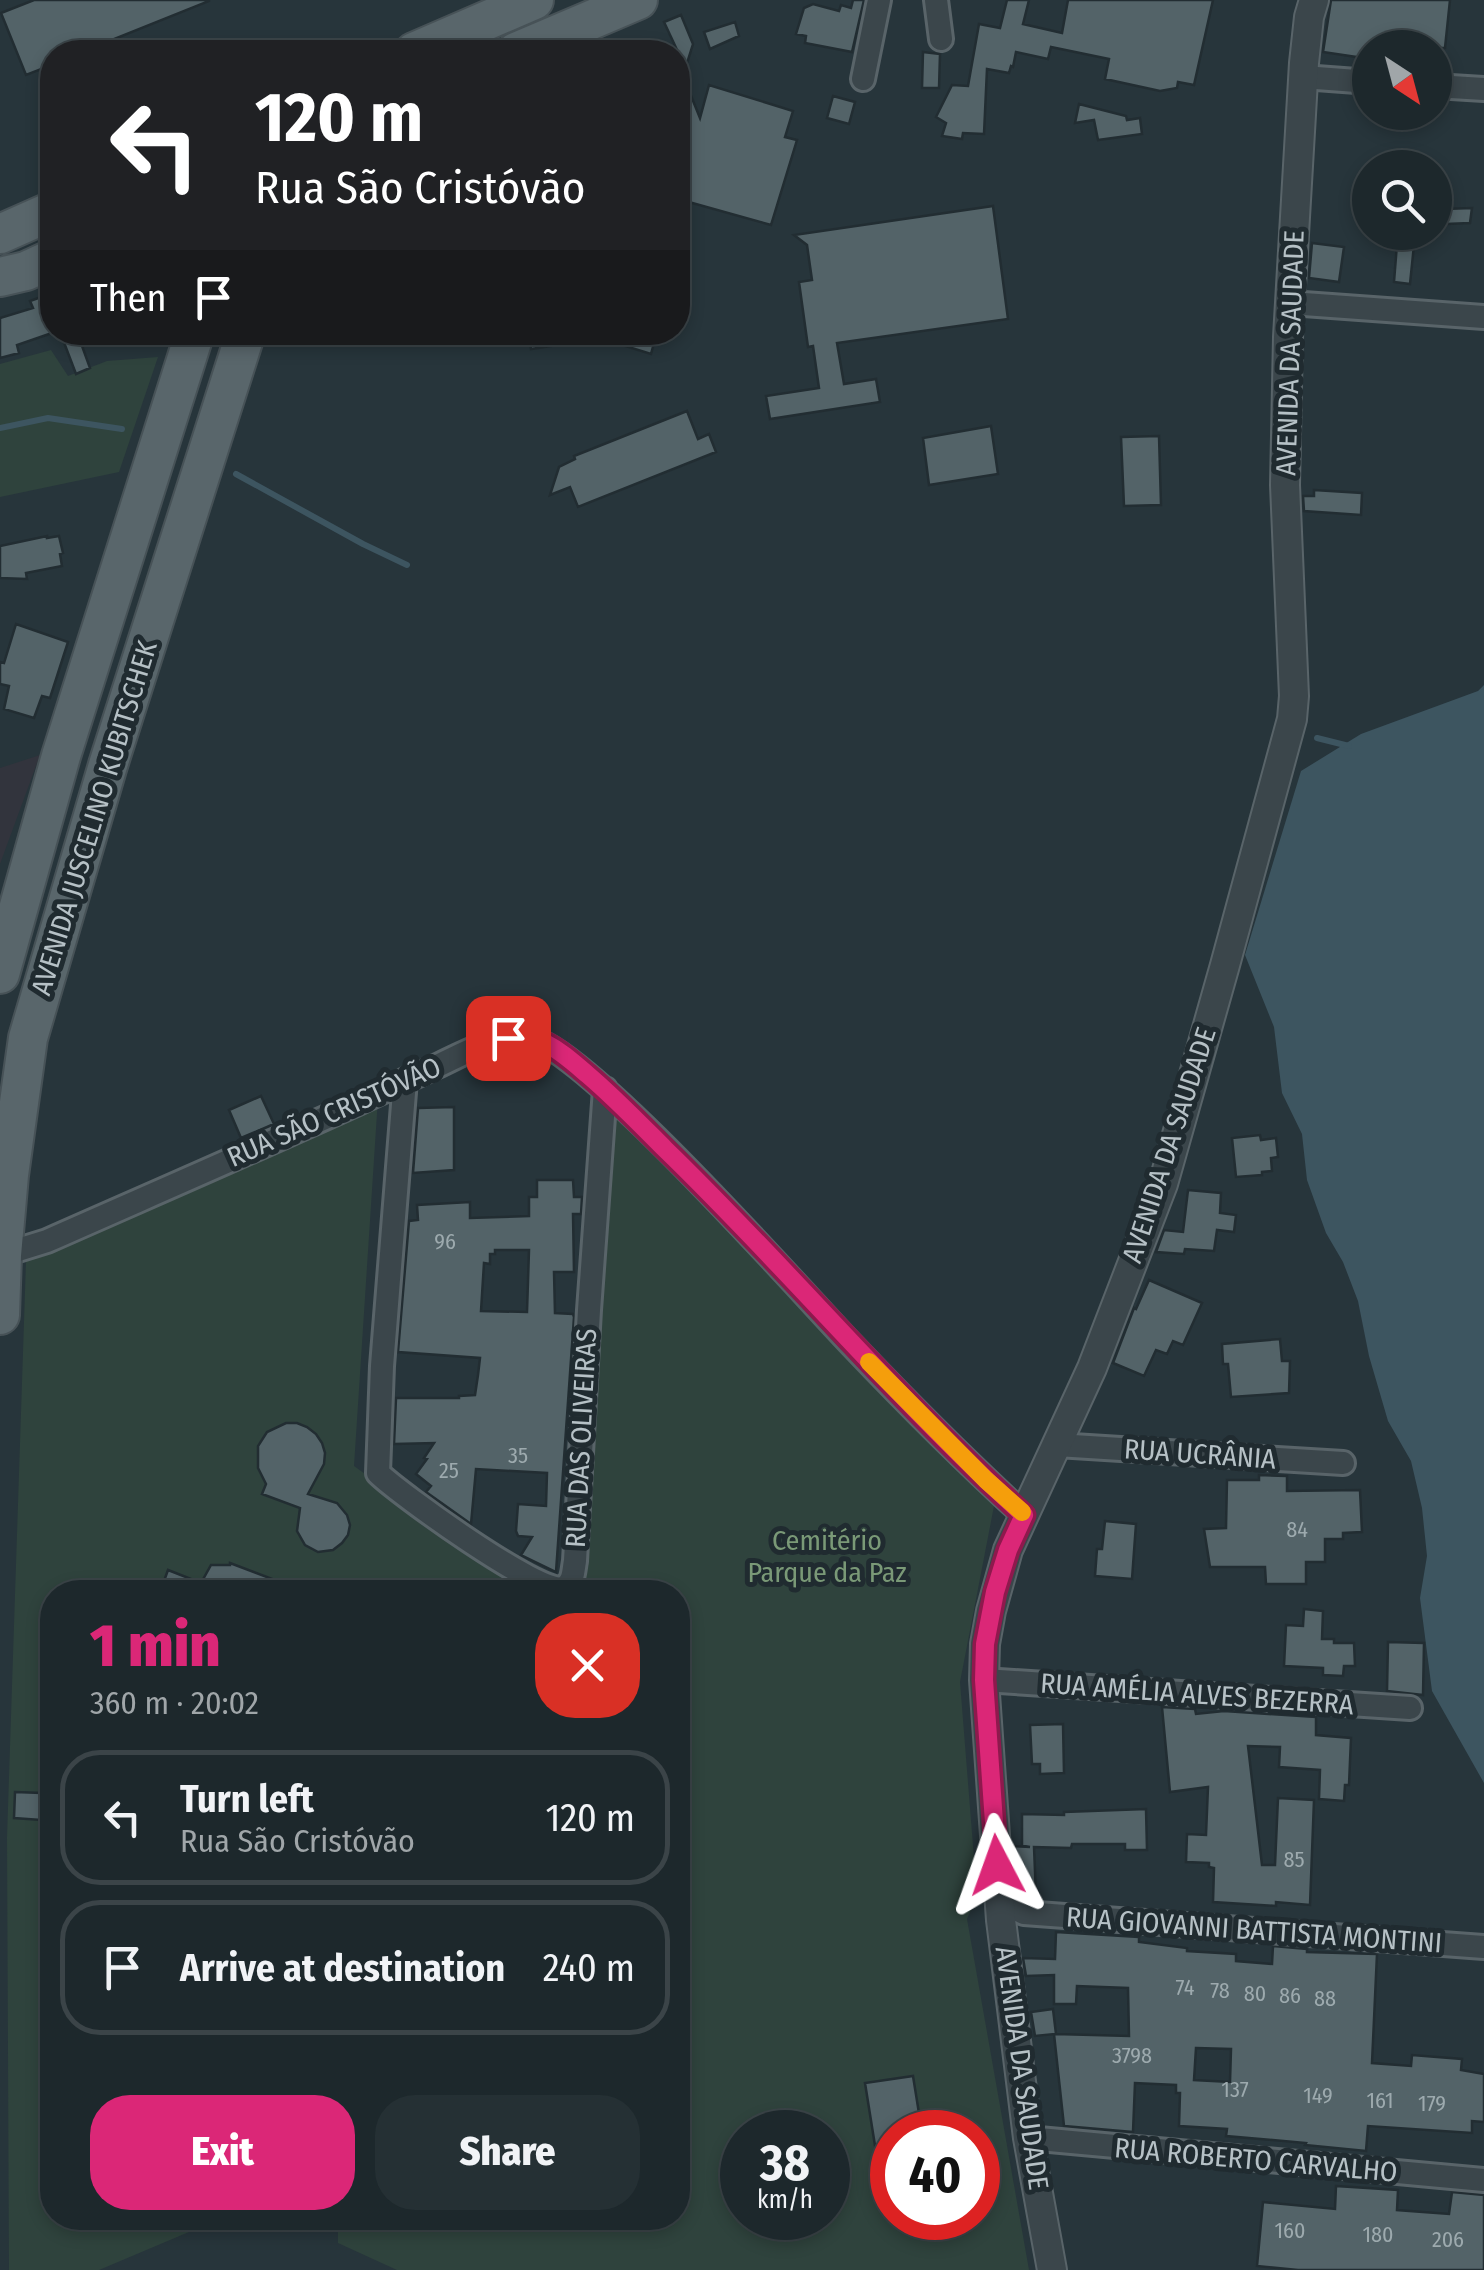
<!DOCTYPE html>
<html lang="en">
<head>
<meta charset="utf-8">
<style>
  body { margin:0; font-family:"Fira Sans Condensed",sans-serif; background:#253034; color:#f1f3f6; height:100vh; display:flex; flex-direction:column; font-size:38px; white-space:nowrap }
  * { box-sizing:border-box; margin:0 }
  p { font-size:32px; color:#a0a6a9 }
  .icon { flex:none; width:55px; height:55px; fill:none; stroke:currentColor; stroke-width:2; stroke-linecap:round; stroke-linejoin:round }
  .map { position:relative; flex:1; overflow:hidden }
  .details { position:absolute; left:40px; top:1580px; width:650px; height:650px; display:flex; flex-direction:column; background:#1d282c; border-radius:40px; box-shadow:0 5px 15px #0003,0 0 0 2px #3b4448 }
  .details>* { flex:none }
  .top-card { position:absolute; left:40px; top:40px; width:650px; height:305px; border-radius:40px; box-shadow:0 5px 15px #0003,0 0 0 2px #3b4448; background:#202124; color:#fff; overflow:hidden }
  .needle { width:65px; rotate:144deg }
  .controls { position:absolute; left:1352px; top:30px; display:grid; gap:20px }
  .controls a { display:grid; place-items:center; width:100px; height:100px; border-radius:50%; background:#1d282c; box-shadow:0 5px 15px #0003,0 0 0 2px #3b4448; font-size:50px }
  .speed { position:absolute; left:720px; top:2110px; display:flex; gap:20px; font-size:50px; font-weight:700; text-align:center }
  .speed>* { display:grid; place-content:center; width:130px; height:130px; border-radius:50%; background:#1d282c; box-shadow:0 5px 15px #0003,0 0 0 2px #3b4448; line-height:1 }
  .speed small { font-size:25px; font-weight:400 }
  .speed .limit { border:15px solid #d22; background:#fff; color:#111 }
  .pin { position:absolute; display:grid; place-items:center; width:85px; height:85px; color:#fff; margin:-42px; border-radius:20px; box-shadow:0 5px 15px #0006 }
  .me { position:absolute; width:110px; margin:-55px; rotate:356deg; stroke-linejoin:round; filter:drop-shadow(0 0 8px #0008) }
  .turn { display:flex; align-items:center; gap:35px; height:210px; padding:0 50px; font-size:45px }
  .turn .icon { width:130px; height:130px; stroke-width:2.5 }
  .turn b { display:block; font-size:70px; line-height:85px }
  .then { display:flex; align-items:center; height:95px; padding:0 50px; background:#0003; gap:20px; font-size:38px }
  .round { display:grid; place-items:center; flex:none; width:105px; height:105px; border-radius:40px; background:#253034 }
  .headline { display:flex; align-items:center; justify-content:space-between; height:170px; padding:0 50px }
  h1 { font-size:60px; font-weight:800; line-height:75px; color:#db2777 }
  .cta { display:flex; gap:20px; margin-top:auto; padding:20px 50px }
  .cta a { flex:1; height:115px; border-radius:40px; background:#db2777; color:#fff; font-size:40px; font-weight:800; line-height:115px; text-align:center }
  .cta a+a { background:#253034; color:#f1f3f6 }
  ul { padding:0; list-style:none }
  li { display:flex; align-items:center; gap:30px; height:135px; margin:0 20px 15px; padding:0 30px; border:5px solid #3b4448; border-radius:40px }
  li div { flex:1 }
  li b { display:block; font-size:38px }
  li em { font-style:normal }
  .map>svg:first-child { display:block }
  .medical { fill:#32343d }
  .green { fill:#2f433d; fill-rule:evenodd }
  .water { fill:#3d5560 }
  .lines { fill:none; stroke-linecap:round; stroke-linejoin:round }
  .stream { stroke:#3d5560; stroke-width:6 }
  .building { fill:#536368; stroke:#222d32; stroke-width:2.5; fill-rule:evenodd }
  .minor-casing { stroke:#596469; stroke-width:28 }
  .tertiary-casing { stroke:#596469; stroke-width:32 }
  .primary-casing { stroke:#475257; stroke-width:42 }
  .minor { stroke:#3b464b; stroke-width:22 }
  .tertiary { stroke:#3b464b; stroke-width:28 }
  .primary { stroke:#59666b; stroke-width:38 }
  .route-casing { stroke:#8e194d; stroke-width:25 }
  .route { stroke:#db2777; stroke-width:18 }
  .slow { stroke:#f59e0b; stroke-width:18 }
  .labels { text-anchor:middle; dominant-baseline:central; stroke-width:10; stroke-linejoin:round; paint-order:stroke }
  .number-label { font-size:22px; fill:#9daaae }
  .street-label { font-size:28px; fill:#b6c1c6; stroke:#202b30 }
  .park-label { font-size:28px; fill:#7a9977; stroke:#202b30 }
</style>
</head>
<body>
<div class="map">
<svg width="1484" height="2270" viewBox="0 0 1484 2270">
  <rect width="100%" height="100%" fill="#27353b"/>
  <path class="medical" d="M40,755l-40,109v-96z"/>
  <path class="green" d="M51,350l17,26 39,-15 51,-4 -39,115 -119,25v-133z
    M378,1098l-24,368 175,126h-477v626h170l-123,52h-90l-2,-432 19,-577z
    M621,1115l373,391 -34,176 17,214 -10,23 62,351h-632l-59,-27v-25h340v-626h-94l22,-472zM742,2132h86v86h-86zM892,2132h86v86h-86z"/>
  <path class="water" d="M1484,685v1098l-52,-92 -12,-93 7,-42 -5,-48 -11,-47 -23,-40 -19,-65 -11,-55 -15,-39 -17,-29 -19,-53 -5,-46 -20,-41 -8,-66 -29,-72 56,-184 60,-37 117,-43z"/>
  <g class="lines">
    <path class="stream" d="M0,428l48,-10 74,11
      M236,474l127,70 44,21
      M1317,738l32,8"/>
  </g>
  <path class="building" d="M34,0h175v1l-127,51h-30v13l-26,10 -25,-62z
    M853,0h11l-12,52 -47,-9 1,-7 -10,-2 8,-26 9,-4 26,7 2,-6 10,3z
    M1007,0h22l-6,24 39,9 6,-33h145l-19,85 -16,-3 -1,6 -17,3 -55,-12 4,-20 -58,-12 -3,12 -32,-7 -3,15 -2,-1 -2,7 -22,-4 -3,65 -21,-1 -1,6 -20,-3 4,-13 -10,-6 16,-32 16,1 11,-62 21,4z
    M1331,0h119l-5,48h-75v11l-47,-7z
    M681,15l12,29 -10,32 17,42 9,-33 84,26 -8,26 12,3 -26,85 -93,-26v-147l-14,-30z
    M735,22l4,14 -29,13 -6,-17z
    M923,52l17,2 -1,34h-17z
    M833,96l22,6 -6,22 -22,-6z
    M1079,104l47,12 1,4 13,-2 2,16 -44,6 -4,-20 -19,3z
    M993,206l15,113 -171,24 7,41 32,-5 4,23 -110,17 -4,-23 53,-8 -6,-42 -5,1 -9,-65 13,-2 -5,-35 -13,-10z
    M1472,208l-2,15 -24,1 -2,-15z
    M1312,243l32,4 -5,35 -30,-4z
    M1397,244l17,1 -4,39 -16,-2z
    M52,293v40l-35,12 2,8 -19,5v-40l33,-10 -3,-7z
    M60,332h17l13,36 -14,6z
    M528,332h49v10l-46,7z
    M594,332h63l-6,22 -58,-18z
    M687,411l11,28 11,-5 7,18 -138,55 -8,-20 -20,8 9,-28 16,-8 -1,-3z
    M991,426l7,48 -69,11 -6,-47z
    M1159,436l2,69 -37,1 -3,-69z
    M1314,490l48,3 -1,22 -57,-4 -1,-15h11z
    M47,536v2l12,-2 4,17 -3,1 2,12 -36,7 1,6 -27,-1v-32z
    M16,624l52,18 -18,56 -8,-2 -8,22 -30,-9 5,-23 -9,-2v-22l4,1z
    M261,1096l13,28 -33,14 -12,-28z
    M454,1107v63l-41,3 5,-65z
    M1260,1135l1,5 15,-2 2,19 -7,1 1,13 -10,1v3l-26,2 -4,-39z
    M537,1180h36l1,17h8l-1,17h-8l1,58h-20l1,41 18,1 1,3 -18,255 -35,-17 11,-18 -14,-1 -2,-5 2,-27 28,2 1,-33 -71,-4 -5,55 -45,-32 5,-6 -15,-12 11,-15 -3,-1 10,-15 -40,1 2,-46h63v-2l16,-1 3,-20 2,-17 -82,-6 11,-131 9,-1 -1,-15 53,-3v16l59,-2v-19h8zM495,1250h34l-2,62 -46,-1 3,-48 6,1v-10h5z
    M1188,1190l33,3 -1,20 16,2 -2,17 -17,-2 -3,21 -29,-2 -1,5 -28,-2 8,-22 19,2z
    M1149,1280l53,23 -19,42 -10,-4 -6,13 -11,-4 -12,26 -31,-13 21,-55 2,1z
    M1280,1339l2,22h8l-1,32 -58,4 -3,-33h-5l-1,-20z
    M286,1423h11l10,4 9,7 6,9 3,10 -1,11 -16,30 29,9 10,12 3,10 -2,10 -6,8 -9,7 -15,2 -13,-7 -8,-14 3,-23 -38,-14 4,-10 -8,-16v-22l9,-14z
    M1259,1475l28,1v15l73,-1 2,42 -19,1v6h-18v23h-19v22h-40l-1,-17h-55l-6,-38 22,-1 1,-48h32z
    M1105,1521l31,3 -4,55 -37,-3 2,-27h5z
    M230,1563l74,28v1h-144l8,-22 33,13 10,-18h19z
    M1304,1609l19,2 -1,28h12v4h20l1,23h-11l-1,10 -20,-1v-7l-39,-2 2,-41 17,1z
    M1388,1642l36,1 -1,52 -36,-4z
    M1162,1707l33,2 1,5 28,-3 92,6v18l35,3 -2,47h-4l-1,16 -25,-2 1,-29 -41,-3 1,-20 -32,-1 14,119h13l3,-67 36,2 -4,105 -34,-3v4l-63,-4 1,-34 -5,-1v-4l-23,-1 1,-28 19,1 2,-48 -38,5z
    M1063,1724l1,49 -24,1v-10h-8l-2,-39z
    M15,1792l27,1 -1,27 -27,-2z
    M1146,1809l1,41h-22v-6h-53l-1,4 -37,-1 2,49 -19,-3 -4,-47 17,1 -8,-1v-32l42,1v-3z
    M1056,1932l83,5v5l48,6v3l49,3v7l36,3 1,-18 34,3v3l70,2 -5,109 39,3 1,-11 50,4 -1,11 23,4v48l-12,-1v12l-104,-7 -2,25 -61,-6 1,-2 -80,-7 1,-7 -48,-3 1,-33h-4v-8l-41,-2 -2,49 -69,-6 -10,-92 -19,2 -4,-24 22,-3 3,25 73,2 -1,-48 -51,-2 -1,18h-22v-29l-28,1 -3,-18 32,1zM1196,2048l35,1 -1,33 -36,-2z
    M913,2076l9,56h-30v69l-8,1 -19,-119z
    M1336,2186l62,4 -1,20 52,4 3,-22 32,3v75h-186l-41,-4 6,-64 72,7z"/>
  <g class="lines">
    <defs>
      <path id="minor" d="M936,0l5,39
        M1303,77l67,5
        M863,79l16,-79
        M1435,86l49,3
        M1290,303l194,14
        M405,1080l-23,286 -4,107c20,20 164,124 185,115 11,-5 10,-17 12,-27l14,-251 16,-221
        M2,1255l45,-14c104,-46 208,-91 311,-138 25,-12 50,-23 75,-35 30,-14 58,-31 92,-31 53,1 279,258 327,308 56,59 113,116 172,170
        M1057,1445l286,18
        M984,1680l426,28
        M1000,1902l24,11 460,34
        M1028,2138l456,42"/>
      <path id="tertiary" d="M1052,2270l-24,-132 -27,-218 -17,-240 1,-36 6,-33 17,-61 84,-182 71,-184 62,-219 67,-246 2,-23 -9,-211 3,-148 16,-274 5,-46 5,-17"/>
      <path id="primary" d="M414,52l120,-52
        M516,52l122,-52
        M0,234l52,-23
        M0,277l26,-6 26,-12
        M0,974l61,-218 134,-424
        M0,1315l2,-60 7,-80 19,-137 80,-273 138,-433"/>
    </defs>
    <use href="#minor" class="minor-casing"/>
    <use href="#tertiary" class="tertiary-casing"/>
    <use href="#primary" class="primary-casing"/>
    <use href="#minor" class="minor"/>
    <use href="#tertiary" class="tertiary"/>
    <use href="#primary" class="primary"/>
  </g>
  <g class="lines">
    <defs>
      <path id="route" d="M508,1038c14,-1 24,-2 37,5 16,8 29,20 43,32 27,23 52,49 77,74 123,119 232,251 359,366l-16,35 -13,42 -10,52 -1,36 13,185"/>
    </defs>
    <use href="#route" class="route-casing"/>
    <use href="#route" class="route"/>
    <path class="slow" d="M869,1362l117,118 36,32"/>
  </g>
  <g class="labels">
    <g class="number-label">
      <text x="445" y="1241">96</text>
      <text x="518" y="1455">35</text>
      <text x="449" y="1470">25</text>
      <text x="1297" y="1529">84</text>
      <text x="1294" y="1859">85</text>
      <text x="1185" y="1987">74</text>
      <text x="1220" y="1990">78</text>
      <text x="1255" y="1993">80</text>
      <text x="1290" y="1995">86</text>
      <text x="1325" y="1998">88</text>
      <text x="1132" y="2055">3798</text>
      <text x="1235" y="2089">137</text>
      <text x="1318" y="2095">149</text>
      <text x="1380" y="2100">161</text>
      <text x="1432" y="2103">179</text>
      <text x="1290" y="2230">160</text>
      <text x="1378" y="2234">180</text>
      <text x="1448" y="2239">206</text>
    </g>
    <g class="street-label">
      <text transform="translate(1290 353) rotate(-88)">AVENIDA DA SAUDADE</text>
      <text transform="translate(94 818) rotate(-73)">AVENIDA JUSCELINO KUBITSCHEK</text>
      <text transform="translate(334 1112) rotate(-24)">RUA SÃO CRISTÓVÃO</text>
      <text transform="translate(1169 1145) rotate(-72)">AVENIDA DA SAUDADE</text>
      <text transform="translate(581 1438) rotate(-87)">RUA DAS OLIVEIRAS</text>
      <text transform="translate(1200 1454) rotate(4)">RUA UCRÂNIA</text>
      <text transform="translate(1197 1694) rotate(4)">RUA AMÉLIA ALVES BEZERRA</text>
      <text transform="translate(1254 1930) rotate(4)">RUA GIOVANNI BATTISTA MONTINI</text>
      <text transform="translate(1022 2068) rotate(82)">AVENIDA DA SAUDADE</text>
      <text transform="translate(1256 2160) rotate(5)">RUA ROBERTO CARVALHO</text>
    </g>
    <g class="park-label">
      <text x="827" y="1540">Cemitério<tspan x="827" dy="32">Parque da Paz</tspan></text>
    </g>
  </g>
</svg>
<div class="controls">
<a><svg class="needle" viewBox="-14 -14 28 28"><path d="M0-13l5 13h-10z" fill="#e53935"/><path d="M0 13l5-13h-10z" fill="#a0a6a9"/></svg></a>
<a><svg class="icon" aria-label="search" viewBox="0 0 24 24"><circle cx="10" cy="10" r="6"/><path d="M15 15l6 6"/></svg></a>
</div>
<div class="speed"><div>38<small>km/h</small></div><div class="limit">40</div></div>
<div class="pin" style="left:508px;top:1038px;background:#d93025"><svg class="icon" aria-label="arrive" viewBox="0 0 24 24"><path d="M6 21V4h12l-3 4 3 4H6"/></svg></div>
<svg class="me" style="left:997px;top:1865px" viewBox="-20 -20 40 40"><path d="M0-17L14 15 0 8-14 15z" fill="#db2777" stroke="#fff" stroke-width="4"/></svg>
<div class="top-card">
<div class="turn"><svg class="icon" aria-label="left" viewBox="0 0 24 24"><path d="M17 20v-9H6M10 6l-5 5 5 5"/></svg><div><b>120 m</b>Rua São Cristóvão</div></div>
<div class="then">Then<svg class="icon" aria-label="arrive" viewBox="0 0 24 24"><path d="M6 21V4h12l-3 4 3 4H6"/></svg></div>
</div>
<section class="details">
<div class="headline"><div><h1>1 min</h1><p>360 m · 20:02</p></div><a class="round" style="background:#d93025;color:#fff"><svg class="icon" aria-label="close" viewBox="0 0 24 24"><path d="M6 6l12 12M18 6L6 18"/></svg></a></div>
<ul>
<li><svg class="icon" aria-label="left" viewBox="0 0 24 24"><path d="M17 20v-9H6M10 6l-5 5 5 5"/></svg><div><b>Turn left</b><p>Rua São Cristóvão</p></div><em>120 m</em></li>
<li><svg class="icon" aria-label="arrive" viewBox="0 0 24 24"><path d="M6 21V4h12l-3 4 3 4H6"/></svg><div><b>Arrive at destination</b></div><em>240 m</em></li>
</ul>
<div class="cta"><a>Exit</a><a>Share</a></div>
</section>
</div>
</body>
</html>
